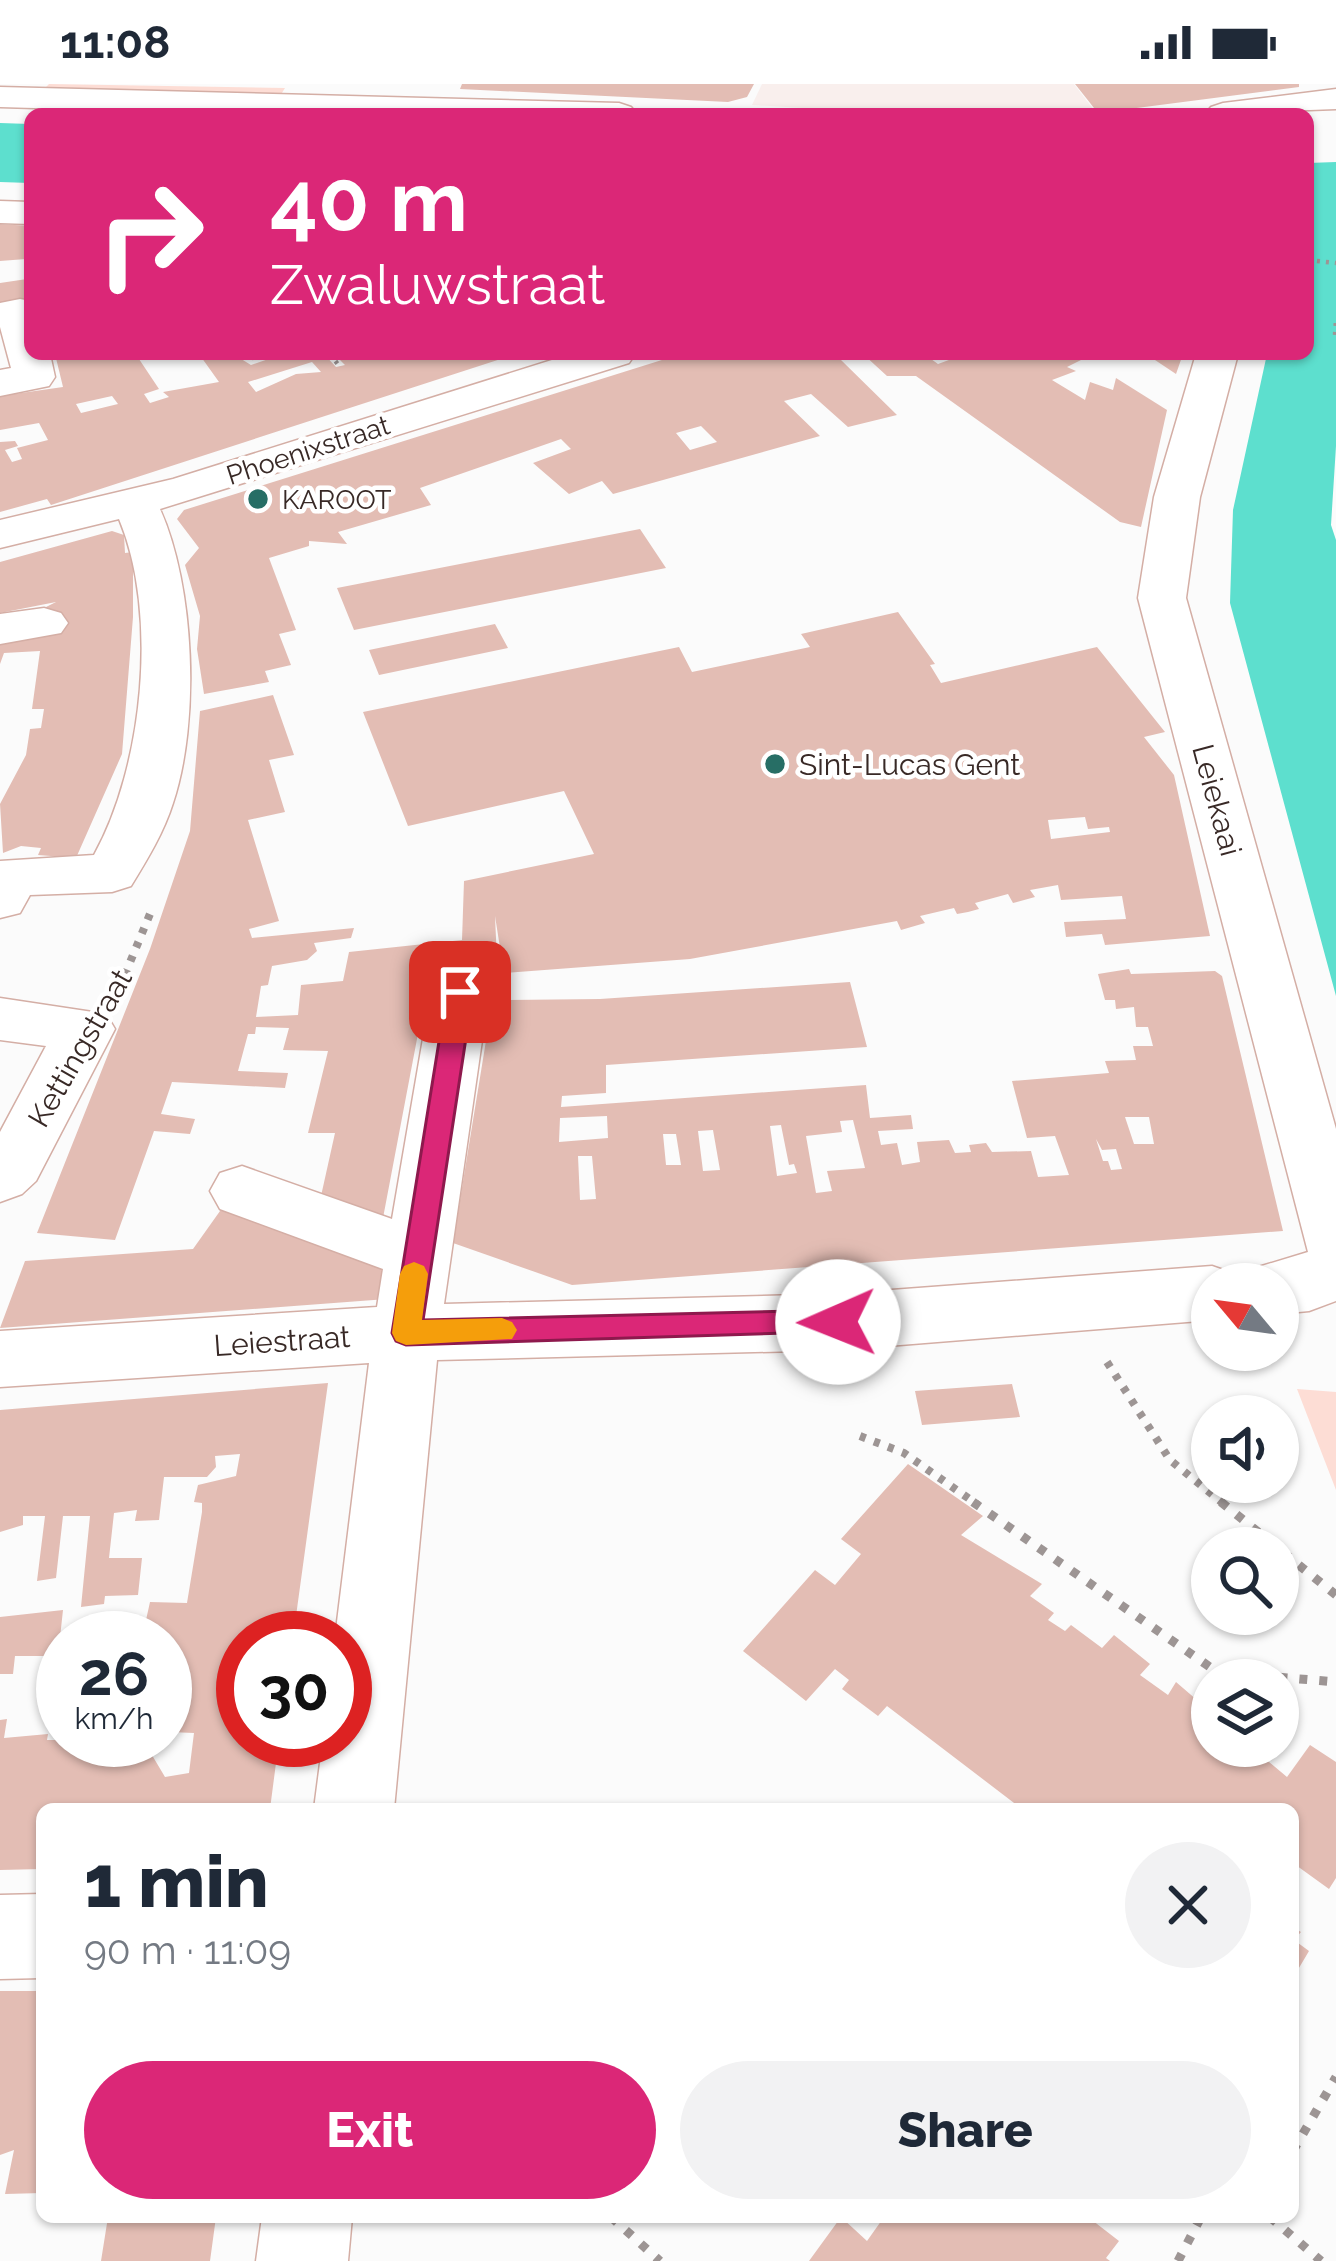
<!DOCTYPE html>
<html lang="en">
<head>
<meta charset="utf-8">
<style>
  body { margin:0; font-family:Raleway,sans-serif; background:#f2f2f3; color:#1f2937; height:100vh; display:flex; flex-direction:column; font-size:45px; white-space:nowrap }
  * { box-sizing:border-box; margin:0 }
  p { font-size:39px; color:#747a83 }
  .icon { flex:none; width:66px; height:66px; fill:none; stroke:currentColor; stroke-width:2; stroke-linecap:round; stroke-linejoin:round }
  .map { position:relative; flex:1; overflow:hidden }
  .side { position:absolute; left:36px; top:1719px; width:1263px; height:420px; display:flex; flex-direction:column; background:#fff; border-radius:18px; box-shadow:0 3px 9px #0004 }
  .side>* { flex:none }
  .top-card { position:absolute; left:24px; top:24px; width:1290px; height:252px; border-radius:18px; box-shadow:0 3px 9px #0004; background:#db2777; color:#fff; overflow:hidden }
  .needle { width:78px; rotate:299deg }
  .controls { position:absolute; left:1191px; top:1179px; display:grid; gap:24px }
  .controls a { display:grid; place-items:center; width:108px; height:108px; border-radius:50%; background:#fff; box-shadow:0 3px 9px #0004; font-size:60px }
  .speed { position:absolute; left:36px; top:1527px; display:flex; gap:24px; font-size:60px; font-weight:700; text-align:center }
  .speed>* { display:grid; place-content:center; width:156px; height:156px; border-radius:50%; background:#fff; box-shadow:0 3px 9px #0004; line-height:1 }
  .speed small { font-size:30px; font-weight:400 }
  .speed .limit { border:18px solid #d22; background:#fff; color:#111 }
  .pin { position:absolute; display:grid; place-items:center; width:102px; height:102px; color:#fff; margin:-51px; border-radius:24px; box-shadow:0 6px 18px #0006 }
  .me { position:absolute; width:132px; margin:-66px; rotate:269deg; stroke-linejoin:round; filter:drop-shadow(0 0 9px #0008) }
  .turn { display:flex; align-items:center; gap:42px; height:252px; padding:0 48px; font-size:54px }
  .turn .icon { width:156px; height:156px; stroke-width:2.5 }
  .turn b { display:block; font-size:84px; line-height:102px }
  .round { display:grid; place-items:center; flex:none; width:126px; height:126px; border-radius:63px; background:#f2f2f3 }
  .head { display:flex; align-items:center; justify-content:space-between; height:204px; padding:0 48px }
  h1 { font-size:72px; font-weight:800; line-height:90px }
  .cta { display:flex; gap:24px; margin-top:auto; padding:24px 48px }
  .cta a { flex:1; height:138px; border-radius:72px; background:#db2777; color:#fff; font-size:48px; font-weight:800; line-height:138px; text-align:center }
  .cta a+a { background:#f2f2f3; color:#1f2937 }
  .status { display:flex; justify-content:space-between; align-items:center; height:84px; padding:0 60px; background:#fff; direction:ltr }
  .status svg { height:33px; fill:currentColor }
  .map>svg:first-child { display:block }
  .built { fill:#f9efed }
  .green { fill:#fdddd5 }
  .water { fill:#5ddfce }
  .building { fill:#e3bdb4; fill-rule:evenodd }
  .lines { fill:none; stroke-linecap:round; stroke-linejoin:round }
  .street-casing { stroke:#d4aea5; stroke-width:3 }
  .path-far2 { stroke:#9d9594; stroke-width:4.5; stroke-dasharray:3 6; stroke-linecap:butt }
  .path-far1 { stroke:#9d9594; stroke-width:8; stroke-dasharray:6 9; stroke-linecap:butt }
  .path { stroke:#9d9594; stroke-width:9; stroke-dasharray:8 12; stroke-linecap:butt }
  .street { fill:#fff; fill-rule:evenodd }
  .route { fill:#db2777; stroke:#8e194d; stroke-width:3 }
  .slow { fill:#f59e0b }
  .poi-dot { fill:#276e65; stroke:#fff; stroke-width:4.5 }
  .labels { text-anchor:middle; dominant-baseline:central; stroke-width:9; stroke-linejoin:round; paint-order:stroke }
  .far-street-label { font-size:27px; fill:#382926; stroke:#fff }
  .far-poi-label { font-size:27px; fill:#382926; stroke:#fff; text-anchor:start }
  .poi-label { font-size:30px; fill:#382926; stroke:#fff; text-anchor:start }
  .street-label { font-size:30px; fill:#382926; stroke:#fff }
</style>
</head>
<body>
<div class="status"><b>11:08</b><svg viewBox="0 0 49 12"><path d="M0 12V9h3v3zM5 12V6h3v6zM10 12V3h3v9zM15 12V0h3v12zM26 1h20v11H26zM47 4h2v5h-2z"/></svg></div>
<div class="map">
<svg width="1336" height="2177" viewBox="0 0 1336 2177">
  <rect width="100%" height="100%" fill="#fbfbfb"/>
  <path class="built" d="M762,0h312l23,30h-197l-148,-9z"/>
  <path class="green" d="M49,0l236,4 -5,8 -234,-9z
    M1297,1305l39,3v98z"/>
  <path class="water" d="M0,39l30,1v59l-30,-1z
    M1336,78v284l-5,79 5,15v456l-106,-393 3,-93 34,-156h41v-191z"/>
  <path class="building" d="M462,0h292l-7,13 -19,5 -268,-13z
    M1075,0h224v3l-201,26z
    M0,140l30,2 -4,33 -26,2z
    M27,195l3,25 -30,5v-26z
    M55,270h99l-15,5 20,30 -15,5 6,9 19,-6 -6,-5 56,-10 -20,-28h34l18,11 32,-11h41l12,13 9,-2 -5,-5 7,-2 -2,-4 168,1 -462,150 -4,-6 -47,13v-70l15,-1 3,5 -13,4 7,12 10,-3 -5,-11 31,-8 -9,-17 -39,7v-34l63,-9zM312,278l9,10 -25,2 -40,18 -8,-10zM112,312l6,8 -37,9 -5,-9z
    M681,270h175l-15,6 56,55 -49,12 -37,-33 -27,7 36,35 -207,58 -11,-13 -33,13 -36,-31 38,-14 -10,-10 -141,49 11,17 -93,27 9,12 -38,-3v5l-40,12 27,72 -17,4 12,31 -26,6 4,11 -65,12 -7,-45 3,-33 -15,-51 14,-17 -22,-29 7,-9zM701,342l16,16 -27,8 -14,-17z
    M863,270h61l14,10 19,-7 -4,-3h140l-26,13 9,4 -24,9 33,20 5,-18 23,8 3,-12 51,32 -26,117 -21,-5 -204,-146h-29z
    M1146,270h37l-7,20z
    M640,445l26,39 -312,62 -17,-42z
    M112,447l12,4 1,18 8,-1v65l-11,137 -46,104 -38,-3 3,-7 -20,-2 -18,7 -3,-49 26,-49 4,-26 11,-1 3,-19h-12l8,-58 -36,2 -4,11v-27l43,-7 3,-23 10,-5 -56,11v-51z
    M898,528l37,52 -5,1 11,18 156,-36 68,85 -21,5 30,38 36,161 -105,9 -3,-11 -36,3 -2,-15 62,-3 -4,-23 -61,4 -3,-15 -28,5 5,7 -22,6 -5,-9 -33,9 4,6 -11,3 -11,2 -3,-6 -34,8 5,7 -24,7 -4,-9 -207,38 -186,14 -9,-57 3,67 -70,-2 -45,237 -62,-22 14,-63h-27l20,-82 -45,-1 6,-22 -33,-1 -1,7h-7l-10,37 50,2 -3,15 -113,-6 -11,32 34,5 -5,15 -36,-3 -39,109 -78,-7 113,-284 40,-118 10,-120 73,-16 21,60 -25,5 16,52 -37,8 31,101 -30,8 3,9 102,-10 -3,10 -37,5 3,8 -10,9 -35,6 -4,19 -7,1 -5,31 42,-2 3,-30 42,-4 6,-29 113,-12 2,-59 130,-27 -30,-63 -156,35 -45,-114 316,-65 13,25 118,-25 -9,-13zM1085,733l3,12 21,-2 1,5 -59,7 -3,-19z
    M495,540l13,24 -129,27 -10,-25z
    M1129,885l2,5 84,-3 7,5 61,255 -711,54 -119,-42 38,-233h10v-10l99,-1 250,-17 17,65 -261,18v28l-44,3 -1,11 305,-22 4,33 41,-3 2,14 -35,2 3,14 16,-2 5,22 18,-3 -3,-20 32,-2 6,13 16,-1 -2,-7 17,-2 6,9 39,-1 7,26 31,-2 -14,-39 -28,2 -15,-57 97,-8 -4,-12 31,-1 -3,-14h20l-5,-19h-12l-2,-20 -18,2 -1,-9h-10l-7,-26zM607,1032l1,22 -49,4 1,-24zM1125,1033h24l5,27h-20zM853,1036l12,48 -38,3 5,20 -16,2 -10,-57 36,-4 -2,-11zM781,1041l8,40 5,-1 3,9 -20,3 -7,-50zM713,1046l7,40 -17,1 -5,-40zM663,1050h13l5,31h-15zM1096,1055l6,11 14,-1 6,20 -11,1 -3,-9h-5zM578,1072h14l4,43 -16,1z
    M225,1120l168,60 -6,35 -387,29 25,-67 168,-12z
    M328,1299l-35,255h-50v102h36l-9,69h-228v60l-42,1v-150l7,-1 -3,19 44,-4 -1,6h96l22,37 24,-4 5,-40 -24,-1 -5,-6v-60l8,-1 1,-12 -9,-1v-14h-23l8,-36 37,1 15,-91v-9l-8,-1 4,-17 38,-9 4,-22 -25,2 1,11 -9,10h-43l-5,43 -24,1 2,-11 -23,3 -5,45h33l-4,37 -33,1 -1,8 -23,3 9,-91h-27l-7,62 -19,3 8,-65h-22v9l-23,7v-122z
    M1012,1300l8,33 -98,8 -7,-34z
    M908,1380l75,52 -22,19 81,49 -12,12 24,17 -6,7 17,11 6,-6 31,23 12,-13 36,29 -10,11 28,20 8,-13 36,31v33h38l37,31 23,-32 26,17v116l-7,11 -36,-26v-54h-271l-135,-103 -9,10 -36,-27 7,-9 -14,-11 -29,32 -63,-50 72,-81 20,15 26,-31 -20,-15z
    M63,1526l-5,46h-43l-2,18h-13v-57z
    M1293,1843l8,5 -7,8 15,11 -16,27z
    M0,1907h42v202l-37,1 9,-44 -14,5z
    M108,2133h108l-6,44h-109z
    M841,2133l26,24 17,-24h204l31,24 -13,17 4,3h-301z"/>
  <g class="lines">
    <defs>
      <path id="street" d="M0,3l619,16 12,4 6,7h-398l-239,-7z
        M1336,5v20l-131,5 6,-7 12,-4z
        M0,117l30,1v22l-30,-1z
        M20,215l10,2v53h20l5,23 -6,9 -49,10v-26l11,-2 -11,-41v-24z
        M571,270h64l-6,9 -469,146c35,78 40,213 13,294 -9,29 -26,57 -42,83l-19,6 -82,3 -10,18 -20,5v-57l94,-6c49,-88 65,-241 25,-336l-119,29v-28l173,-41z
        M1196,270h42l-38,143 -14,101 150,531v172l-27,10 -31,3v-30h-31l8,-16 53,-16 -170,-654 16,-101z
        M44,524l17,5 7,10 -7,10 -61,11v-30z
        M460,887l21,6 8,15 -45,312 394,-10 374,-28 23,8 6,10h-29v36l-374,30 -401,10 -43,449h-80l9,-69h22v-102h-10l34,-275 -369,24v-56l377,-24 6,-38 -163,-60 -10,-18 10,-18 22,-7 150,53 39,-227 8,-15z
        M0,914l106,16 9,15 -79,152 -14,13 -22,8v-70l46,-86 -46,-6z
        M42,1810v84l-42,1v-84z
        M262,2133h90l-4,44h-92z"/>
    </defs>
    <use href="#street" class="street-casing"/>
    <path class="path-far2" d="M1308,176l28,3
      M1335,251l1,-15
      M330,270l10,13
      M252,274l15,-4"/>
    <path class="path-far1" d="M119,905l33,-80
      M1107,1278l63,98 55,45
      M860,1352l44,17 74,52"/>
    <path class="path" d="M973,1418l244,170 119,10
      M1221,1418l115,93
      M1293,2067l43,-74
      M611,2133l49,44
      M1270,2133l51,44
      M1178,2177l23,-44"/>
    <use href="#street" class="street"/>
  </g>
  <path class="route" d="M460,899l13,9 -50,328 415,-10 10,4 4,8 -4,9 -442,14 -10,-4 -4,-8 55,-341z"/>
  <path class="slow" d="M414,1178l10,4 4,8 -6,46 80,-2 10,4 5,8 -5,9 -106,6 -10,-4 -4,-8 8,-59 4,-8z"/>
  <g class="poi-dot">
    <circle cx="258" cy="415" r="12"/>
    <circle cx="775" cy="680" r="12"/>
  </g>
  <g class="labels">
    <g class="far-street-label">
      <text transform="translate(308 366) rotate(-18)">Phoenixstraat</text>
    </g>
    <g class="far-poi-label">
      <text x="282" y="415">KAROOT</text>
    </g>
    <g class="poi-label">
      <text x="799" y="680">Sint-Lucas Gent</text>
    </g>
    <g class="street-label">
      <text transform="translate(1217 716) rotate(75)">Leiekaai</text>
      <text transform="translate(80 964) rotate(-60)">Kettingstraat</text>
      <text transform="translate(282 1257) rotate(-4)">Leiestraat</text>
    </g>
  </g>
</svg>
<div class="controls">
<a><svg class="needle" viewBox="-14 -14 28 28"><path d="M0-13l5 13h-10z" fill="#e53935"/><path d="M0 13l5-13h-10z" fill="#747a83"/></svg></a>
<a><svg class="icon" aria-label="sound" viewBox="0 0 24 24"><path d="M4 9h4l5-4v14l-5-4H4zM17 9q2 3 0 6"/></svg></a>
<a><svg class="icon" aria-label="search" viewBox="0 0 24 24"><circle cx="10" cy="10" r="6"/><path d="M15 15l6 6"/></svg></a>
<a><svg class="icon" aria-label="layers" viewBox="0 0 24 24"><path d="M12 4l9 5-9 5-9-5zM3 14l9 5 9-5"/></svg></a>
</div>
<div class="speed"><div>26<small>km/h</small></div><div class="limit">30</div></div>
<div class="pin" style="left:460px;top:908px;background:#d93025"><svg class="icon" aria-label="arrive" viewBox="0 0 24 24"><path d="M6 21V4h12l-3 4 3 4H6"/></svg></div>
<svg class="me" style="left:838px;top:1238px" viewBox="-20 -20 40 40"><circle r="19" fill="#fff"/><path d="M0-13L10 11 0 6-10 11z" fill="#db2777"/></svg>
<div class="top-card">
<div class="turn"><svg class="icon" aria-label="right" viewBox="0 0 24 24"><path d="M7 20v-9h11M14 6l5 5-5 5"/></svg><div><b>40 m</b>Zwaluwstraat</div></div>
</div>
<section class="side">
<div class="head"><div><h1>1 min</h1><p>90 m · 11:09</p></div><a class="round"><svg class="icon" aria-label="close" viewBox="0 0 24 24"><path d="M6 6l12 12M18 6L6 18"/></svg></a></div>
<div class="cta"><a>Exit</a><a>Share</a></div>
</section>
</div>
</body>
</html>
